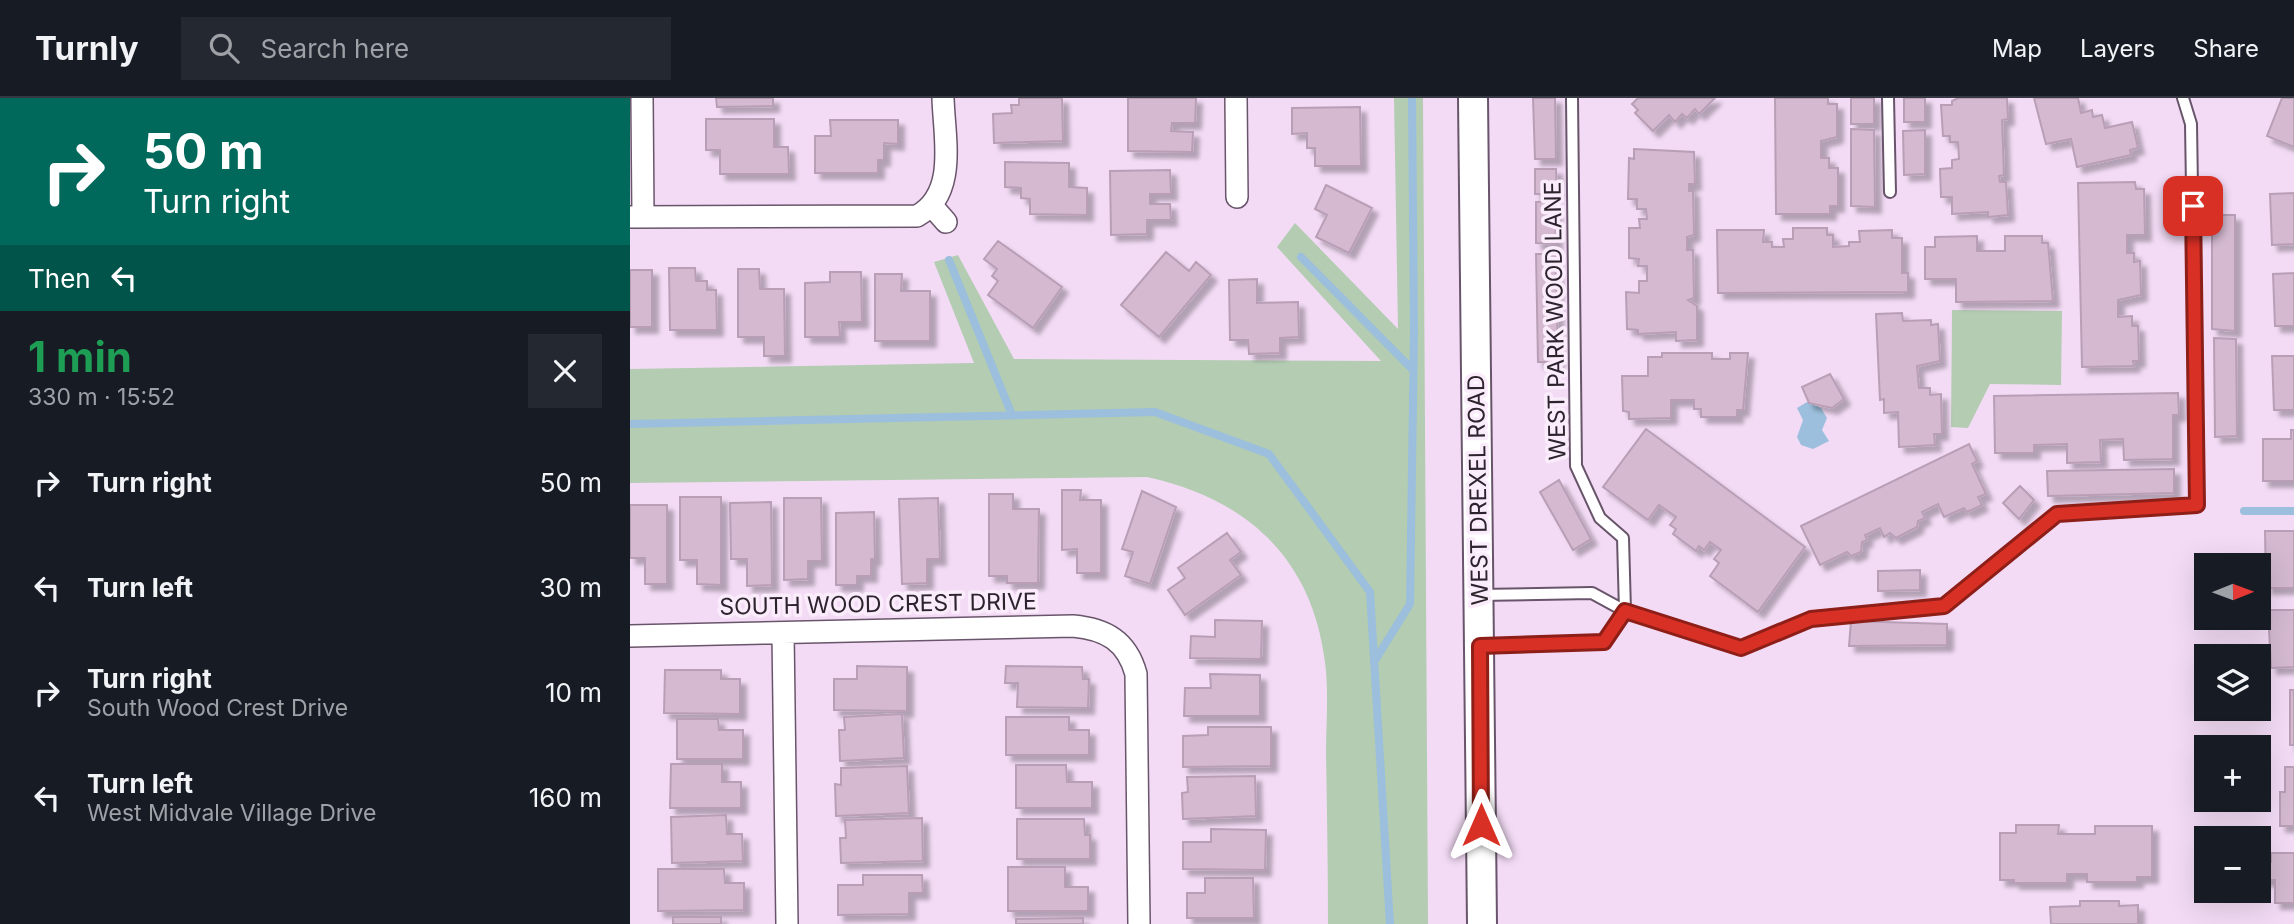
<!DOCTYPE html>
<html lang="en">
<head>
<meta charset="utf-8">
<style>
  body { margin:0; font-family:Inter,sans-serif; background:#242831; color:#f1f3f6; height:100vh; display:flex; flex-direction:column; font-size:26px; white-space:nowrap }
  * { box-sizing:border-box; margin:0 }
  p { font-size:23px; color:#9ea1a6 }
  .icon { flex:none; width:38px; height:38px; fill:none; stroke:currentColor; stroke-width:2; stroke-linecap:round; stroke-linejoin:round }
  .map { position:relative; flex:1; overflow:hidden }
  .sheet { display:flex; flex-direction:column; background:#171b24; width:630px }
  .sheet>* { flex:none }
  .hud { background:#00695c; color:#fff; overflow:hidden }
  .needle { width:46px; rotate:89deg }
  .controls { position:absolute; left:1564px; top:455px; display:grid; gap:14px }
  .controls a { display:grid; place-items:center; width:77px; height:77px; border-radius:0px; background:#171b24; box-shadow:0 7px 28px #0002; font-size:35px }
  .pin { position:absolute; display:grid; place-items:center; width:60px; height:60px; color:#fff; margin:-30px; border-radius:14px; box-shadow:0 4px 10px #0006 }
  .me { position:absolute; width:77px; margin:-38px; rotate:0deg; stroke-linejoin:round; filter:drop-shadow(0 0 5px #0008) }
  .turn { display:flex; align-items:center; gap:24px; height:147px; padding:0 28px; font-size:32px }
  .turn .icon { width:91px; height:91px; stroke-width:2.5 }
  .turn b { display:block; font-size:49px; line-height:60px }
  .then { display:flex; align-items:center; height:66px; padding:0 28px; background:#0003; gap:14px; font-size:26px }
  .round { display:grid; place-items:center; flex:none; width:74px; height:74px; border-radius:0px; background:#242831 }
  .summary { display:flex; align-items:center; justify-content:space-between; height:119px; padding:0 28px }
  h1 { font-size:42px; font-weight:700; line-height:52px; color:#1e9e55 }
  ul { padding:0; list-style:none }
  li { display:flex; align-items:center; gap:21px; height:105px; padding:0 28px }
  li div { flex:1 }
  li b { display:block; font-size:26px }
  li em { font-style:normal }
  header { display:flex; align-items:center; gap:42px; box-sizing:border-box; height:98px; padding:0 35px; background:#171b24; border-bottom:2px solid #363941 }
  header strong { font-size:33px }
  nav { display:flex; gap:38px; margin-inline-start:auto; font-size:24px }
  .search { width:490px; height:63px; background:#242831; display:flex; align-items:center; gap:18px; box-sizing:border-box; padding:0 24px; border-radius:0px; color:#9ea1a6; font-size:26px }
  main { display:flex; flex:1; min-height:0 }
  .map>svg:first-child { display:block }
  .green { fill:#b3ccb2 }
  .water { fill:#9bbfdc }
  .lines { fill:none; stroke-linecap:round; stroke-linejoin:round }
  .stream { stroke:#9bbfdc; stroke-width:8 }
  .building { fill:#d4b9d1; stroke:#b99fb6; stroke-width:2; filter:url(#shadow) }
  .service-casing { stroke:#69556b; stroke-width:14 }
  .minor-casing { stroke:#69556b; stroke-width:24 }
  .tertiary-casing { stroke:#69556b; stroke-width:32 }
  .service { stroke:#fff; stroke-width:10 }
  .minor { stroke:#fff; stroke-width:21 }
  .tertiary { stroke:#fff; stroke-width:28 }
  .route-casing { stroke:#8d1f18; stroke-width:18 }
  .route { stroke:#d93025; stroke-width:12 }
  .labels { text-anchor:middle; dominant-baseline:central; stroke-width:7; stroke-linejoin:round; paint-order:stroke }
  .street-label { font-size:23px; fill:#2c232d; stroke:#fbecfc }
</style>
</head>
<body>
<header>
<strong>Turnly</strong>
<div class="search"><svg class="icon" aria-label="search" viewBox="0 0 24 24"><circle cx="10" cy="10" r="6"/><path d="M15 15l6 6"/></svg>Search here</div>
<nav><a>Map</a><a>Layers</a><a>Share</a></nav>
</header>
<main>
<section class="sheet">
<div class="hud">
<div class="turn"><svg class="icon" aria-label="right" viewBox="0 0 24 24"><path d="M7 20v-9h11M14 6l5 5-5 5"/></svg><div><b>50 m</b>Turn right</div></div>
<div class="then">Then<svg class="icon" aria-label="left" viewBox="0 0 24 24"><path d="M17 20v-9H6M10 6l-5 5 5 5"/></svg></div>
</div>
<div class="summary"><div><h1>1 min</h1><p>330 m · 15:52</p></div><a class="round"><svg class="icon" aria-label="close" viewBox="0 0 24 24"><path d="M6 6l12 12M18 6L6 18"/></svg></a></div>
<ul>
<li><svg class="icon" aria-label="right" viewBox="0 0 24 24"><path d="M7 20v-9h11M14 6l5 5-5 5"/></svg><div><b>Turn right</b></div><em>50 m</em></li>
<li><svg class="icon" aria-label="left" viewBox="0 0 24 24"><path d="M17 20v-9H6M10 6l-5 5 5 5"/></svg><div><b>Turn left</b></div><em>30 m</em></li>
<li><svg class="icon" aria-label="right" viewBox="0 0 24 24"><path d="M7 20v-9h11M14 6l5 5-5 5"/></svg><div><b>Turn right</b><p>South Wood Crest Drive</p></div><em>10 m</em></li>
<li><svg class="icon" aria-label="left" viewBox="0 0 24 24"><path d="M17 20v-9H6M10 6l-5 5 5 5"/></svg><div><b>Turn left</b><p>West Midvale Village Drive</p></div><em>160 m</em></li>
</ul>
</section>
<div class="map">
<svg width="1664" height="826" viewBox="0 0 1664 826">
  <defs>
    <filter id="shadow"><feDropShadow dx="6" dy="6" stdDeviation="2" flood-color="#0004"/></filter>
  </defs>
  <rect width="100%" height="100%" fill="#f3dbf5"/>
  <path class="green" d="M764,0h29l5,826h-100c0,-57 -1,-114 -2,-171 0,-29 3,-61 -1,-91 -13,-104 -78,-163 -178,-185l-517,6v-114l344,-6 -40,-101 24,-7 56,104 367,2 -104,-114 18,-24 103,106z
    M1322,212l110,1 -1,74 -71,-1 -22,44 -17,-1z"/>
  <path class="water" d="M1177,304l14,6 6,10 -5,12 7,11 -16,8 -12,-4 -4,-8 6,-17 -6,-12z"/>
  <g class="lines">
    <path class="stream" d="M671,159l112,113
      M319,162l63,155
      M0,326l525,-12 114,42 101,138 20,332
      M1614,413h50
      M744,564l36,-58 4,-271 -2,-235"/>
  </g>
  <path class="building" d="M86,0h57v8l-56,1z
    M389,0h43l1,43 -69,2 -1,-29 19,-1 -1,-8h8z
    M498,0h68l-1,25h-23l-1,8 22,1 -1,20 -64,-1z
    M903,0h22l1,61h-21z
    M1008,0h77l-16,16 -4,-5 -8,9 -5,-4 -7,8 -6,-7 -16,16 -18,-18 3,-3 -6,-6z
    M1145,0h53v6h9v33l-16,4v17h8v10h9v38h-8v8h-54z
    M1221,0h23v26h-23z
    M1274,0h21v24h-21z
    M1328,0h49l1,21 -6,1 2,55 -5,1 1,6h6l2,33 -20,2v-5l-36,2v-17h-11l-1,-28 12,-1v-8l7,-1 -1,-17h-8v-6h-7l-2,-31h11v-4z
    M1404,0h44l3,15 11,-3 1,7 9,-2 3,13 27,-6 6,26 -8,2 1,5 -54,12 -6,-28 -25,5z
    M1652,0h12v49l-27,-11z
    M730,9l1,59h-46v-18h-8v-15l-15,1v-26z
    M76,21h68v28h14l1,27h-69v-24h-14z
    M200,22h68v24l-14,-1v17h-6v13h-63v-37h16z
    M1221,31l23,1 1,77 -24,-1z
    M1295,32v44l-21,1 -1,-44z
    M1004,51l60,3 1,32h-6v7h4l1,44 -7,2v13h6l1,48 -6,2 9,6v34l-21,1v-9l-38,2v-4l-11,-1 -1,-37 13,1v-12h8v-15h-9l1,-7 -10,-1v-30h11l-1,-9h8l-1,-10h-9v-10h-9l1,-41 5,1z
    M375,64l64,1v24l18,1v27l-57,-1v-15l-9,-1v-10l-16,-1z
    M905,71h21l1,25h-22z
    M540,72l1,24h-21v10h20l1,16h-24v14l-36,1 -1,-64z
    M1505,84l1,7h8l1,46h-18v18h7v9l6,-1 1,34 -23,5v17l14,-1v10h6l1,35h-6l1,5 -52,1 -4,-184z
    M696,87l46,23 -23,45 -33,-16 11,-22 -12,-6z
    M1664,95v51l-22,1 -2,-51z
    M925,103l1,43 -20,-1v-41z
    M1582,117h23v116l-23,-2z
    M1163,130h34v7h6v12l16,-1v-4h11l-1,-11 33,-1v8h10v35h6v19l-190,1 -1,-63h47l-1,12h9v5h12l-1,-8h10z
    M1347,138v15h28v-15h37v7h6l5,58 -97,1v-23h-31v-32h10v-10z
    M368,143l64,46 -29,41 -45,-33 10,-14 -6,-5 5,-7 -13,-10z
    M536,154l23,19 7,-9 15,13 -52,62 -38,-32z
    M906,156h20l2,108h-20z
    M39,170h26l1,13h11v9h9l1,40h-47z
    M108,171h21l1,20h24l1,67h-21v-19h-26z
    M0,172h22v57h-22z
    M200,174h31l1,50h-23l1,15h-35v-54l25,-1z
    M1664,175v53h-19l-2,-52z
    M245,176h27l-1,17h29v50h-55z
    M627,181v24l41,-1 1,35 -19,1v15l-31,1 -1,-14h-18l-1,-60z
    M1272,215l1,8 28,-1v5l7,-1 2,37 -23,5 2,22h11v7l11,-1 1,40h-8l1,11 -36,2 -1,-35 -14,1v-14l-4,1 -4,-86z
    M1584,240l22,1 1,97 -22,1z
    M1032,255h50v6h18v-6h18l-5,57h-6v7h-36v-8h-7v-9h-23v18l-42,1v-7l-6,-1 -1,-35h26v-19h14z
    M1642,258h22v54h-20z
    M1200,276l14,25 -12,9 -23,-5 -7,-16z
    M1548,295l1,22h-6v44l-49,1 -1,-21 -23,1 1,22 -34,1v-19l-33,1v8h-39l-1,-57z
    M1016,331l159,118 -47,65 -48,-36 9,-13 -5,-4 7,-9 -11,-8 -6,8 -5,-4 -3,5 -23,-17 3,-5 -6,-4 6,-8 -17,-12 -11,15 -45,-33z
    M1661,332h3v51h-31v-42h28z
    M1339,346l8,17 -5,3 14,30 -8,3 4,8 -15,7 -3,-4 -20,9 -6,-13 -16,8 3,6 -7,3 -1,6 -21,11 -6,-5 -6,4 -4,-9 -15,7 2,5 -5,2 -1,10 -10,4 -4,-4 -27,13 -19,-39z
    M1544,371v24l-126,3 -1,-25z
    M929,382l32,59 -18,11 -33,-58z
    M1390,388l14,14 -15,19 -16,-16z
    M432,392h19l-1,10h21v73h-24v-24l-15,1z
    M512,393l34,16 -26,77 -25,-8 8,-24 -11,-3z
    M359,396h24v15h26l-1,74h-31v-7h-18z
    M50,399h41v88l-24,-1v-24h-17z
    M154,400h37l1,63h-14v18l-24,1z
    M308,400l2,61h-13v24l-25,1 -3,-85z
    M141,404l1,83 -25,1v-27h-16l-1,-56z
    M0,407h37v79h-22v-26h-15z
    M244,414l1,47h-4v17h-14v9h-21v-72z
    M1635,433h29v57h-28z
    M597,435l14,19 -11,8 11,15 -56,40 -17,-25 17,-12 -7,-10z
    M1290,472v20l-42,1v-20z
    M1638,512h26v57l-23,1z
    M585,522l47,1 -1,38 -71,-1 1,-22 24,1z
    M1221,523l96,3v21l-98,1z
    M227,568l50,1v44l-73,-1v-31h23z
    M376,568l76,1 1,12h6l-1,29 -71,-1 1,-24h-13z
    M35,572h56v9h19v35l-76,-1z
    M580,576l50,1v41h-76l1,-28h26z
    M1660,592h4v55h-4z
    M272,616l2,44 -64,3 -1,-31h6l-1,-13z
    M376,619h63v13h20v25h-83z
    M47,621h41l1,11h24v29h-66z
    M578,629h63v39l-88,1v-31l25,-1z
    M41,666h51v18h19v26h-71z
    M386,667h50l1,17h25v26h-76z
    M277,668l2,47 -73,3 -1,-32 6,1v-17z
    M1655,669h9v59h-14v-34h5z
    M625,678l1,40 -73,3 -1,-26 6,-1 -1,-15z
    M96,717l1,19h15l1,27 -71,2 -1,-46z
    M292,720l1,43 -82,2 -1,-25h6l-1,-18z
    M387,721h67l1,16h5v24h-73z
    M1386,727h43l-1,9h37v-8h57v51h-15v5h-50v-8h-20v9h-53v-3h-14v-47h16z
    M581,731l55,1 -1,40 -82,-1v-27h28z
    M1641,755h23v50h-19v-23h-13v-18h9z
    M378,769h57v20h23v24h-80z
    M28,771h66l1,14h19v27l-86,1z
    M233,777h59l1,18h-14v21l-71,1v-30h25z
    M575,780h48l1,40h-67v-25h18z
    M1450,803h39v5l19,-1v19h-87l-1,-17 30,-1z
    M43,819h48v7h-48z
    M453,820v6h-67v-5z"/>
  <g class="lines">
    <defs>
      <path id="service" d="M942,0l4,368 24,52 23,20 2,73
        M1258,0l2,94
        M849,497l113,-2 33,18 116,37 70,-29 133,-13 113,-92 140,-9 -6,-381 -8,-26
        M850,548l124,-4 21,-31"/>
      <path id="minor" d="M12,0l1,118
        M606,0l1,99
        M302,108l14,16
        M0,119l287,-1c41,-22 27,-79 26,-118
        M153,535l4,291
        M0,538l443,-10c33,3 54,15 63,48l3,250"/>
      <path id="tertiary" d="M843,0l9,826"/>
    </defs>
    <use href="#service" class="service-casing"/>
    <use href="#minor" class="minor-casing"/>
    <use href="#tertiary" class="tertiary-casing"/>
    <use href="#service" class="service"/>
    <use href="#minor" class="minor"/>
    <use href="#tertiary" class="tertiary"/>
  </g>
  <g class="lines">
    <defs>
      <path id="route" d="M851,727l-1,-179 124,-4 21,-31 116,37 70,-29 133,-13 113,-92 140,-9 -4,-299"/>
    </defs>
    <use href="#route" class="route-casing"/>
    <use href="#route" class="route"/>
  </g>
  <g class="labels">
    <g class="street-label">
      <text transform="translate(925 223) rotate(-91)">WEST PARK WOOD LANE</text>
      <text transform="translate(848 392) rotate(-91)">WEST DREXEL ROAD</text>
      <text transform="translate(248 506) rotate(-1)">SOUTH WOOD CREST DRIVE</text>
    </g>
  </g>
</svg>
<div class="controls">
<a><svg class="needle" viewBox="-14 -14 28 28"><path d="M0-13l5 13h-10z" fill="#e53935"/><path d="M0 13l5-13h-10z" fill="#9ea1a6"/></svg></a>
<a><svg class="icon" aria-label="layers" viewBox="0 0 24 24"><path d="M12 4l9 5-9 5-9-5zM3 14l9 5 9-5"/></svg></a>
<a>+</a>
<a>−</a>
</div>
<div class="pin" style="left:1563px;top:108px;background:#d93025"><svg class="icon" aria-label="arrive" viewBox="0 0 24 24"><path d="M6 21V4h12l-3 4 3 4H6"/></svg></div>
<svg class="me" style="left:851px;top:727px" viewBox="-20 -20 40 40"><path d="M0-17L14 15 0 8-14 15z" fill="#d93025" stroke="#fff" stroke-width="4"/></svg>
</div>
</main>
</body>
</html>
